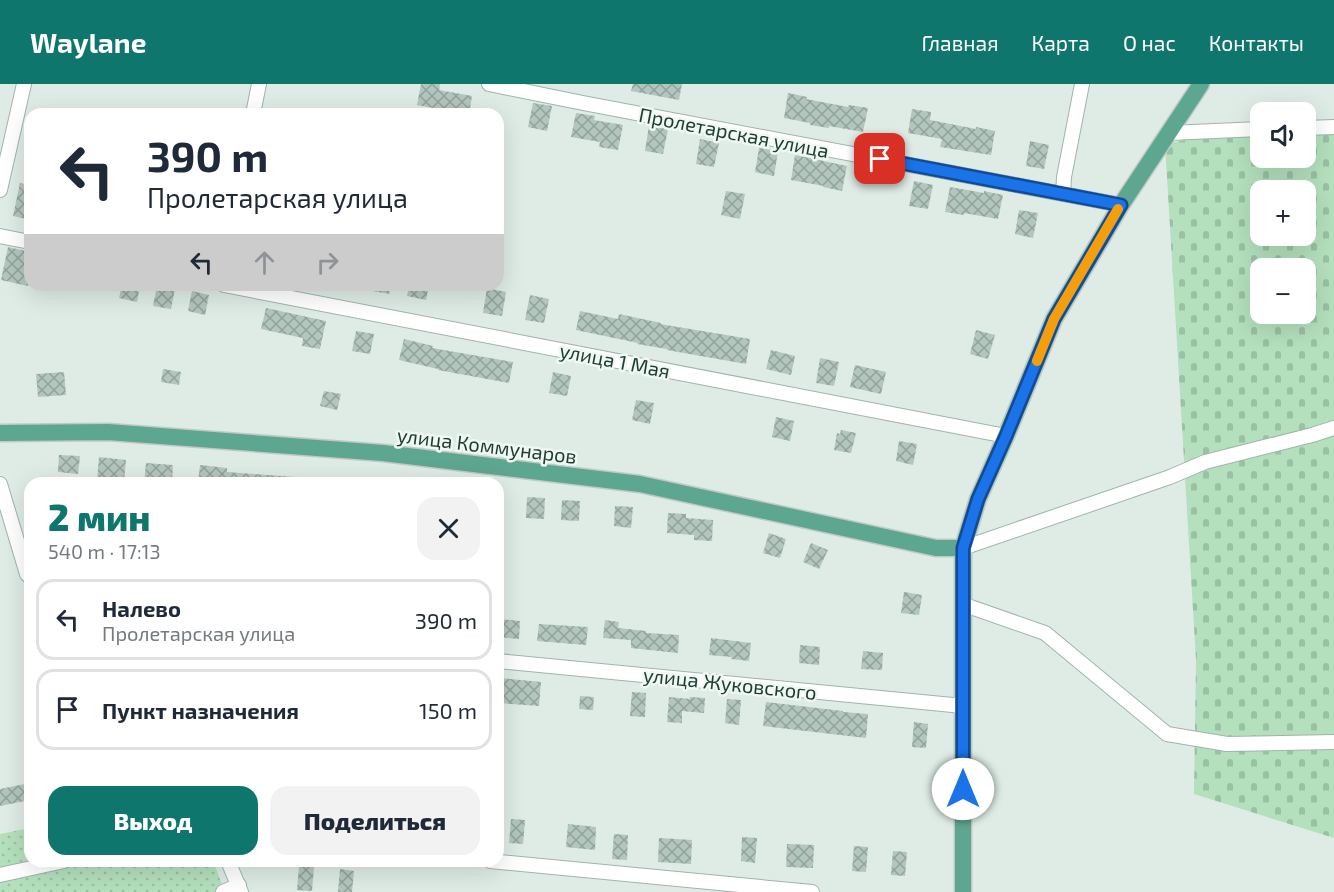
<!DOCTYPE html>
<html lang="ru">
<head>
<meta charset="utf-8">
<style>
  body { margin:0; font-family:"Exo 2",sans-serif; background:#f2f2f3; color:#1f2937; height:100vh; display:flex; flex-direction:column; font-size:22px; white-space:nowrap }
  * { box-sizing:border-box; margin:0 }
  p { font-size:20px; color:#747a83 }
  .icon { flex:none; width:33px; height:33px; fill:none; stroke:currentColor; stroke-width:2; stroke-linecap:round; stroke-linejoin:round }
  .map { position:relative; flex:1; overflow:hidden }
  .side { position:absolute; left:24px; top:393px; width:480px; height:390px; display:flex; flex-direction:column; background:#fff; border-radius:18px; box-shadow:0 6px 24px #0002 }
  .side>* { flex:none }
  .top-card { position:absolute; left:24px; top:24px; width:480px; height:183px; border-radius:18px; box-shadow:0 6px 24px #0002; background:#fff; color:#1f2937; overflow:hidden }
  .buttons { position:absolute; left:1250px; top:18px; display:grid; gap:12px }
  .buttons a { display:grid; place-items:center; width:66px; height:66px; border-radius:12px; background:#fff; box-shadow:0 6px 24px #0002; font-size:30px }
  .pin { position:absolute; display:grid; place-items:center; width:51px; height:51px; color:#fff; margin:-26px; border-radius:12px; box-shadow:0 3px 9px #0006 }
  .me { position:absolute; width:66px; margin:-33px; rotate:0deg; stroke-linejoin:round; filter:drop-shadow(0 0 4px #0008) }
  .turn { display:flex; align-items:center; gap:21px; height:126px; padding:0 24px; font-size:27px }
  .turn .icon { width:78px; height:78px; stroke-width:2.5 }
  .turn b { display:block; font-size:42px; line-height:51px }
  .lanes { display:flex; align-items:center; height:57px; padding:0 24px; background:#0003; justify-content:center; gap:30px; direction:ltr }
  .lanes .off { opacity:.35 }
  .round { display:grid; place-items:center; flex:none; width:63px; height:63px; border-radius:18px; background:#f2f2f3 }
  .overview { display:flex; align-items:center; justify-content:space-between; height:102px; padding:0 24px }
  h1 { font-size:36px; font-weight:800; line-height:45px; color:#0f766e }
  .action { display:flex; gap:12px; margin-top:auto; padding:12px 24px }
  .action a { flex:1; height:69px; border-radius:18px; background:#0f766e; color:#fff; font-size:24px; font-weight:800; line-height:69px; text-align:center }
  .action a+a { background:#f2f2f3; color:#1f2937 }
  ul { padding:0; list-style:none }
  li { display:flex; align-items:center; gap:18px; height:81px; margin:0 12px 9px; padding:0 12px; border:3px solid #e0e1e3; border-radius:18px }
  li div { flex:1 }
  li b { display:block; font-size:22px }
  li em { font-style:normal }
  header { display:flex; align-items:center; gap:36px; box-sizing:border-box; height:84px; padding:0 30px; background:#0f766e; color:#fff }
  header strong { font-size:28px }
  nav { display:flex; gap:33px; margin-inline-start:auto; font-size:21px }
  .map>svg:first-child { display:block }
  .cemetery { fill:url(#cemetery-stones); fill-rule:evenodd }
  .park { fill:url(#park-dots) }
  .building { fill:url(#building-cross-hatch) }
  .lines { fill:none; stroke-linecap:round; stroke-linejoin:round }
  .minor-casing { stroke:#a0b4ac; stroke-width:16 }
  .major-casing { stroke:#c0c9c6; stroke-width:19 }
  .minor { stroke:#fff; stroke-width:14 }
  .major { stroke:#5da68f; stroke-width:16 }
  .route-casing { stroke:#114b97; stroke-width:15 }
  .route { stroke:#1a73e8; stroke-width:10 }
  .slow { stroke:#f59e0b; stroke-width:10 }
  .labels { text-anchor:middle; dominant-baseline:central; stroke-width:5; stroke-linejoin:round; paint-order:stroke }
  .street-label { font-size:20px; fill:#1d3d32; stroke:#eff8f3 }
</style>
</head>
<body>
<header>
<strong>Waylane</strong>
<nav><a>Главная</a><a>Карта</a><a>О нас</a><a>Контакты</a></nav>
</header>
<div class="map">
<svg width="1334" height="808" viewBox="0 0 1334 808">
  <defs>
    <pattern id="cemetery-stones" width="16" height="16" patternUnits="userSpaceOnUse" patternTransform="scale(1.5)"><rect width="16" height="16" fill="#b4e0bd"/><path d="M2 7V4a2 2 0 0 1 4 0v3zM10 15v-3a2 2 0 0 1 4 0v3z" fill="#9ac1a3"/></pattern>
    <pattern id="park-dots" width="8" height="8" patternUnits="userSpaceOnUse" patternTransform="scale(1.5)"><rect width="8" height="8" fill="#b4e0bd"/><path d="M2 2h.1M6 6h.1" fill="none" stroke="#9ac1a3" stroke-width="1.8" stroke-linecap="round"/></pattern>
    <pattern id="building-cross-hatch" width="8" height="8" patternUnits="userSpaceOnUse" patternTransform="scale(1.5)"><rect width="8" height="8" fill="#b3c6bd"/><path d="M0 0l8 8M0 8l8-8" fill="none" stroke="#91a29a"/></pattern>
  </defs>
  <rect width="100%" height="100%" fill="#deece5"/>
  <path class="cemetery" d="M1260,41v33h45v-33l29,1v712l-140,-44 2,-134 -31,-516zM1260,106h45v46h-45zM1260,184h45v46h-45z"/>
  <path class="park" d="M30,744v33h183l12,31h-225v-58z"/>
  <path class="building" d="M421,0h19l-1,6 33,6 -3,18h-20l1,-3 -33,-6z
    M633,0h49l-3,16 -48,-9z
    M788,9l19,4 -1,2 42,8 1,-2 19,3 -5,24 -34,-6v2l-19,-3v-2l-26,-5z
    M533,19l19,3 -5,25 -19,-4z
    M912,25l19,3 -1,8 46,9v-2l19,4 -4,24 -51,-8 2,-8 -34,-6z
    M576,29l19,3 -1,4 29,5 -5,25 -19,-3 1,-5 -29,-5z
    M649,42l19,3 -5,25 -18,-3z
    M700,55l19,4 -5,24 -18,-3z
    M1030,57l19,4 -5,24 -18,-3z
    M759,64l19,3 -4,25 -19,-4z
    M795,71l52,11 -5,25 -19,-4 1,-1 -33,-6z
    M914,97l19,4 -5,24 -19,-3z
    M20,99l10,2v35l-17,-4z
    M950,103l34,6v-2l19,4 -5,24 -34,-6v2l-19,-3z
    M726,107l19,3 -5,25 -19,-4z
    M1019,126l19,3 -5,25 -18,-4z
    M8,163l22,5v24l-2,10 -27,-6z
    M122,201h18l-3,17 -18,-4z
    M363,201h28l-2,9 -27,-5z
    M409,201h20l-3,15 -19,-4z
    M157,202l18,3 -4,20 -18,-3z
    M487,204l19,4 -4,24 -19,-3z
    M192,207l17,4 -4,20 -17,-4z
    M530,211l19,4 -5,24 -19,-3z
    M266,224l60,13 -6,28 -18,-3 1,-8 -42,-9z
    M580,227l38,8 1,-5 42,9 -1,1 90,15 -4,25 -79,-14v-1l-30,-5 1,-1 -62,-13z
    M976,246l19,5 -7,24 -18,-5z
    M356,247l18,3 -4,20 -18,-3z
    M404,255l29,7 -1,2 81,14 -4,21 -71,-13v-1l-39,-9z
    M771,266l24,6 -4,19 -25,-6z
    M820,274l19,4 -5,24 -18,-3z
    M855,281l31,7 -5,22 -31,-7z
    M163,285l18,3 -2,13 -18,-3z
    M64,288l2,23 -28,2 -2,-23z
    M553,288l18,4 -4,20 -18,-3z
    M324,307l17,3 -4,16 -17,-4z
    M636,316l18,3 -4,21 -18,-4z
    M776,333l18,4 -4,20 -18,-4z
    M841,346l15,3 -5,20 -17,-3 3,-17 3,1z
    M899,357l18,3 -4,21 -17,-4z
    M59,371l21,1 -2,18 -20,-2z
    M99,373l27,3 -2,22 -27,-2z
    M146,379l27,2 -1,18h-28z
    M200,381l27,3v4l68,5v6h-97z
    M527,413l18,1 -1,21 -18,-1z
    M562,416l18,1 -1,20 -18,-1z
    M615,422l18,1 -2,21 -17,-2z
    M668,429l18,1v4l27,2 -1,21 -18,-1v-5l-27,-2z
    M769,449l17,6 -6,19 -17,-5z
    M811,459l17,7 -9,19 -16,-7z
    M904,508l18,3 -3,20 -18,-2z
    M499,535l21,2 -1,18 -21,-2z
    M605,536l14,2 -1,6 28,3v2l33,2 -1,18 -47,-5v-8l-28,-2z
    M539,540l49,3 -2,18 -49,-4z
    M711,554l40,5 -2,18 -18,-2 1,-2 -23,-2z
    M800,561l20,2 -1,18 -20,-2z
    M863,567l20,2 -1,17 -21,-1z
    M501,594l40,4 -2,24 -40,-3z
    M632,608l14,1 -1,24 -15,-1z
    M580,612l14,1 -1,13 -14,-1z
    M669,613l21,2v-2l15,1 -1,15 -22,-2v12l-15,-1z
    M727,615l14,1 -2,25 -14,-2z
    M766,618l77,9v1l25,2 -2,24 -103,-12z
    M914,638l14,2 -2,24 -14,-1z
    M30,699v17l-30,6v-17z
    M511,735l14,1 -2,24 -14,-1z
    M568,740l28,3 -1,23 -29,-3z
    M614,750l14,1 -1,25 -15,-1z
    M742,753l15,1 -2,25 -14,-2z
    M659,754l33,2 -1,24 -33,-2z
    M787,760l27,1 -1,23 -27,-1z
    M854,762l14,1 -2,25 -14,-1z
    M893,767l14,1 -2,24 -14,-1z
    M299,782l15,1 -2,24 -15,-1z
    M340,785l14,2 -2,21h-14z"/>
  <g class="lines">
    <defs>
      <path id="minor" d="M489,0l94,19 538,102
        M253,30l6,-30
        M1305,44l29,-1
        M1169,49l91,-4
        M0,106l24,-106
        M1063,110l1,-17 18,-93
        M0,152l30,6
        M224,201l782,151
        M0,400l27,90 3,3
        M963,464l207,-71 35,-15 107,-27 22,-7
        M962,520l83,29 122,101 60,10 107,-2
        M498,577l465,45
        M228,777l13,31
        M490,777l322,31
        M0,791l64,-14
        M223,808l16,-7"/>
      <path id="major" d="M0,349l108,-1 275,21 257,31 296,64h27
        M963,808v-344l15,-49 28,-63 48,-117 67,-114 80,-121"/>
    </defs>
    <use href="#minor" class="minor-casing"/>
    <use href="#major" class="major-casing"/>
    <use href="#minor" class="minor"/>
    <use href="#major" class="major"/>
  </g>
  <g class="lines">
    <defs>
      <path id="route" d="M880,75l241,46 -67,114 -48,117 -28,63 -15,49v241"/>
    </defs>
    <use href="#route" class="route-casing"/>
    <use href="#route" class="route"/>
    <path class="slow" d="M1037,277l17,-42 64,-110"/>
  </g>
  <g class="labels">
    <g class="street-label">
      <text transform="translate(734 48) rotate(11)">Пролетарская улица</text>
      <text transform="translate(615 276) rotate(11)">улица 1 Мая</text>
      <text transform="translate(487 361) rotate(7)">улица Коммунаров</text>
      <text transform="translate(730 599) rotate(6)">улица Жуковского</text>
    </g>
  </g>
</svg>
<div class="buttons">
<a><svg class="icon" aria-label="sound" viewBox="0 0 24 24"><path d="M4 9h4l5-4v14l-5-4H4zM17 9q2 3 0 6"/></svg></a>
<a>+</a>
<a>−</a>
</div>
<div class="pin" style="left:880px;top:75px;background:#d93025"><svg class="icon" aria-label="arrive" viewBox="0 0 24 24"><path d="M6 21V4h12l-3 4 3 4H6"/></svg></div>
<svg class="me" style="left:963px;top:705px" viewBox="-20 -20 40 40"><circle r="19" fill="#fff"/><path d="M0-13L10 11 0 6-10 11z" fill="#1a73e8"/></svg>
<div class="top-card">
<div class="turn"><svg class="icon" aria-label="left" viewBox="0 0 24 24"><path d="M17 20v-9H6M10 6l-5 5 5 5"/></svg><div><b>390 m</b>Пролетарская улица</div></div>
<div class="lanes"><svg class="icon" aria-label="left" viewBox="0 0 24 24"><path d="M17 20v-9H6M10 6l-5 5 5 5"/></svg><svg class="icon off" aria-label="ahead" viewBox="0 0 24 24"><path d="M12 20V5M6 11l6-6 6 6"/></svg><svg class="icon off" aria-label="right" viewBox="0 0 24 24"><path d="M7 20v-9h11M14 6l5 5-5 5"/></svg></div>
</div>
<section class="side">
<div class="overview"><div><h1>2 мин</h1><p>540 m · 17:13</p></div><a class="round"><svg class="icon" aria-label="close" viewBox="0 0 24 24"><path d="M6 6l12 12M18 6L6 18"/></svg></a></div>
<ul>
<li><svg class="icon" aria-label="left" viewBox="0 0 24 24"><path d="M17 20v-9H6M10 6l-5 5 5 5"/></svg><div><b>Налево</b><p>Пролетарская улица</p></div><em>390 m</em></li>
<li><svg class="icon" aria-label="arrive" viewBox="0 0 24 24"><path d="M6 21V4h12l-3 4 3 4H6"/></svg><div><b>Пункт назначения</b></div><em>150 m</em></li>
</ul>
<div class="action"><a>Выход</a><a>Поделиться</a></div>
</section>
</div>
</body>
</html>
